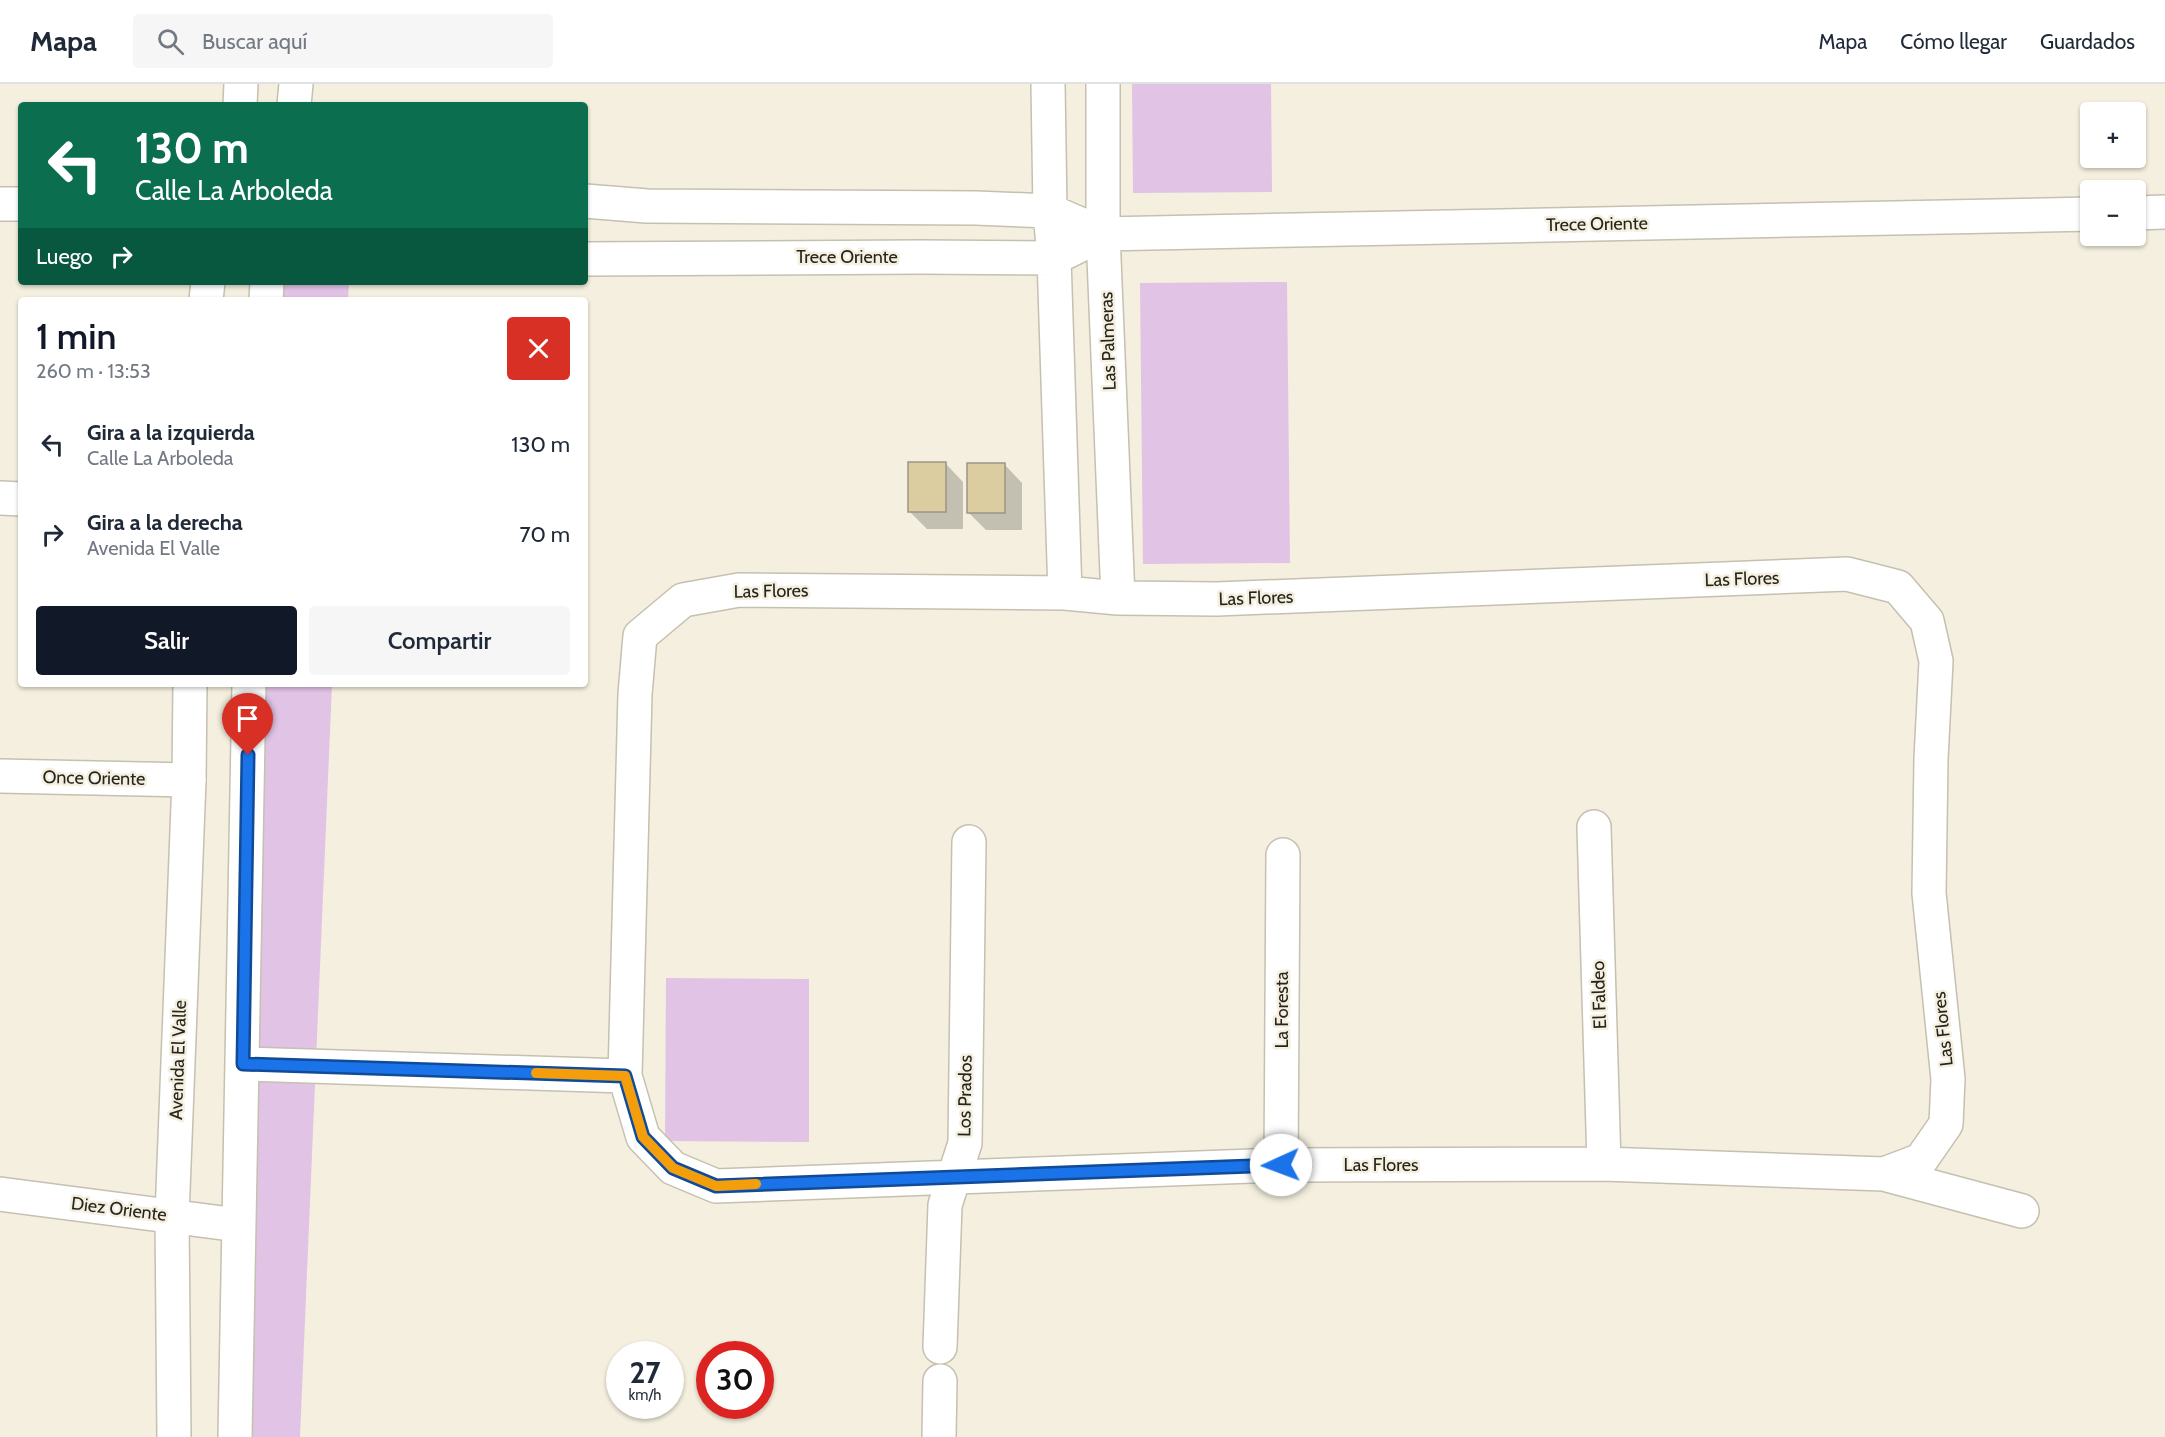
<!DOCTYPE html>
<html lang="es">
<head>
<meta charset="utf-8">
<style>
  body { margin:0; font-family:Cabin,sans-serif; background:#f6f6f7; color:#1f2937; height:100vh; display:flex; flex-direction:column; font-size:22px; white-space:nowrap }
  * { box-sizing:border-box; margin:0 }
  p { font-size:20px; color:#747a83 }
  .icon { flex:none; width:33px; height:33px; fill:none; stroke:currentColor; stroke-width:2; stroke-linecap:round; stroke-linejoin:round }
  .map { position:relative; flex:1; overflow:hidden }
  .sheet { position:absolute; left:18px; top:213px; width:570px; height:390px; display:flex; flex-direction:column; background:#fff; border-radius:6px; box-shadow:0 2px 4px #0004 }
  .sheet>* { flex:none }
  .hud { position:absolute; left:18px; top:18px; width:570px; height:183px; border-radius:6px; box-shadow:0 2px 4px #0004; background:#0b6e4f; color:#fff; overflow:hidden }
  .tools { position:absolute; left:2080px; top:18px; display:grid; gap:12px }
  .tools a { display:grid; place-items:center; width:66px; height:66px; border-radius:6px; background:#fff; box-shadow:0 2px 4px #0004; font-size:30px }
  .speed { position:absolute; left:606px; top:1257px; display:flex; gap:12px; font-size:30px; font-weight:700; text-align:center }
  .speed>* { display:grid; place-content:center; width:78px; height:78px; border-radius:50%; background:#fff; box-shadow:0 2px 4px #0004; line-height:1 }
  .speed small { font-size:15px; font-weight:400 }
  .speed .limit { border:9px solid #d22; background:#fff; color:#111 }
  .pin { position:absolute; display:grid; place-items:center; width:51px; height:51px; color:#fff; margin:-62px -26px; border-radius:50% 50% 50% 0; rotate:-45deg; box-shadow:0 0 6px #0007 }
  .pin .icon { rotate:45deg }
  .me { position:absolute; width:66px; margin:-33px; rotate:268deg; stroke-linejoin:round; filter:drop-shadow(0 0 4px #0008) }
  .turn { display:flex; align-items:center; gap:21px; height:126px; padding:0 18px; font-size:27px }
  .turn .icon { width:78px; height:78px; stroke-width:2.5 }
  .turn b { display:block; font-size:42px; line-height:51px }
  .then { display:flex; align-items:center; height:57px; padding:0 18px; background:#0003; gap:12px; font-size:22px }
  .round { display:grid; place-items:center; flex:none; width:63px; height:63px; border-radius:6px; background:#f6f6f7 }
  .overview { display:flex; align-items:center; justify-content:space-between; height:102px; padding:0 18px }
  h1 { font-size:36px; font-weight:600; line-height:45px; color:#111827 }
  .cta { display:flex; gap:12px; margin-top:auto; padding:12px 18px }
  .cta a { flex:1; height:69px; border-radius:6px; background:#111827; color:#fff; font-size:24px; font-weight:600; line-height:69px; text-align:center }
  .cta a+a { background:#f6f6f7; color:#1f2937 }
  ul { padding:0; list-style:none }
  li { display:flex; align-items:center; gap:18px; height:90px; padding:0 18px }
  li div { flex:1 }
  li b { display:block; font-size:22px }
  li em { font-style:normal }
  header { display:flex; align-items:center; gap:36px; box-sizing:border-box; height:84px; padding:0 30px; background:#fff; border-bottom:2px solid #e0e1e3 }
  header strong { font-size:28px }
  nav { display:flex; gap:33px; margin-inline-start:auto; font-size:21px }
  .search { width:420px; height:54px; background:#f6f6f7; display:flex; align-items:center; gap:15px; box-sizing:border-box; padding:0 21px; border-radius:6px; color:#747a83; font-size:22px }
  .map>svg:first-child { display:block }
  .green { fill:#e0c3e5 }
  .shadow { fill:#0003 }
  .building { fill:#dbcda0; stroke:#9b9687; stroke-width:1.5 }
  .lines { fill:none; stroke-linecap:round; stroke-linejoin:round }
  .street-casing { stroke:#c5c0af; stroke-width:36 }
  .secondary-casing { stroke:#c5c0af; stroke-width:36 }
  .street { stroke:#fff; stroke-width:33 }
  .secondary { stroke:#fff; stroke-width:33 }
  .route-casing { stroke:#114b97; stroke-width:15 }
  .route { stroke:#1a73e8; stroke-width:10 }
  .slow { stroke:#f59e0b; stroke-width:10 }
  .labels { text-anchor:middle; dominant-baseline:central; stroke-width:5; stroke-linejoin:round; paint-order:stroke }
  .street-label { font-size:18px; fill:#26241e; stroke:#f4efde }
</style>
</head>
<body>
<header>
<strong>Mapa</strong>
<div class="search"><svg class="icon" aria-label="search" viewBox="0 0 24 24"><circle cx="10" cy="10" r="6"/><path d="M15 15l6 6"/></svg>Buscar aquí</div>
<nav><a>Mapa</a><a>Cómo llegar</a><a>Guardados</a></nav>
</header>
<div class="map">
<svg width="2165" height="1353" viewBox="0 0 2165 1353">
  <rect width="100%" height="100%" fill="#f4efde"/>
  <path class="green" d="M1132,0h139l1,108 -139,1z
    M282,198h67l-1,18h-67z
    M1287,198l3,281 -147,1 -3,-281z
    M262,600h70l-32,753h-65z
    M666,894l143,1v163l-144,-1z"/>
  <path class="shadow" d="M946,380l17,18v47h-36l-18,-18z
    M1005,381l17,18v47h-36l-18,-18z"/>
  <path class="building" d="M908,378h38v50h-38z
    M967,379h38v50h-38z"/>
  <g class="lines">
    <defs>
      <path id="street" d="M1048,0l2,127 4,47 11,335
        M1103,0v150l15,364
        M585,117l62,5 329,2 74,3 53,23 988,-20
        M0,120h21
        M2136,129l29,-1
        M585,175l335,-2 134,1 49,-24
        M0,414l21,1
        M1847,490l51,13 29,34 9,40 -5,98 -2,134 19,186 -2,45 -25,36 -37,14 -280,-10 -323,1 -565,21 -43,-18 -30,-31 -18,-61 10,-382 5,-58 43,-36 56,-10 326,3 53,5 99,1z
        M0,692l189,4
        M1594,743l10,337
        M243,980l382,12
        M1281,1081l2,-310
        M1884,1090l138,37
        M0,1110l238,31
        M940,1263l5,-142 20,-62 4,-301
        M939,1353l1,-56"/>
      <path id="secondary" d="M240,21l1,-21
        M294,21l2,-21
        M206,216l2,-18
        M266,216l1,-18
        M174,1353l-2,-221 17,-436 1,-96
        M235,1353l14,-753"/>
    </defs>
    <use href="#street" class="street-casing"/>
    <use href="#secondary" class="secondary-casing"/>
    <use href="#street" class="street"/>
    <use href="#secondary" class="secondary"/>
  </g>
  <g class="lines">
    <defs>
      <path id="route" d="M248,671l-5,309 382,12 18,61 30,31 43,18 565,-21"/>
    </defs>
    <use href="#route" class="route-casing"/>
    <use href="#route" class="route"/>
    <path class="slow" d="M536,989l89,3 18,61 30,31 43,18 40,-2"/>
  </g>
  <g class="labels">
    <g class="street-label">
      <text transform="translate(1597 140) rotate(-1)">Trece Oriente</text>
      <text x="847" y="173">Trece Oriente</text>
      <text transform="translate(1108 257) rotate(-92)">Las Palmeras</text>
      <text transform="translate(1742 495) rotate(-2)">Las Flores</text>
      <text transform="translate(771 507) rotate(-1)">Las Flores</text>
      <text transform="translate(1256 514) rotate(-2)">Las Flores</text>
      <text transform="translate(94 694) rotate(1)">Once Oriente</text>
      <text transform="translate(1599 911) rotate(-92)">El Faldeo</text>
      <text transform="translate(1282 926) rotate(-90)">La Foresta</text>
      <text transform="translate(1943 945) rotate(-96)">Las Flores</text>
      <text transform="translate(178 976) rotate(-88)">Avenida El Valle</text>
      <text transform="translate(965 1012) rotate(-89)">Los Prados</text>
      <text x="1381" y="1081">Las Flores</text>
      <text transform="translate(119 1125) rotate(7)">Diez Oriente</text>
    </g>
  </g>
</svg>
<div class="tools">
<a>+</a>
<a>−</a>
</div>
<div class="speed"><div>27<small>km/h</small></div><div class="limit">30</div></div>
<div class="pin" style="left:248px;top:671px;background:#d93025"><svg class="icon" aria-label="arrive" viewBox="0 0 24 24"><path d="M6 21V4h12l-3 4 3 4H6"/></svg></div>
<svg class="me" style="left:1281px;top:1081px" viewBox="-20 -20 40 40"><circle r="19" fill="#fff"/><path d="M0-13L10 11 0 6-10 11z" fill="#1a73e8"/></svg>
<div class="hud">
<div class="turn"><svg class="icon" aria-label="left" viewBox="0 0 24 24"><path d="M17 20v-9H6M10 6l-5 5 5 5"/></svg><div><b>130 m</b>Calle La Arboleda</div></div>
<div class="then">Luego<svg class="icon" aria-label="right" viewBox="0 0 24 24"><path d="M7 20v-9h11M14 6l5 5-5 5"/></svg></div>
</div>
<section class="sheet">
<div class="overview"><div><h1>1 min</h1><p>260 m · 13:53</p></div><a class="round" style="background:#d93025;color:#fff"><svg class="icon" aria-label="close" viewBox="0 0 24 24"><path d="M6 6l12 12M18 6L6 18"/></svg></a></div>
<ul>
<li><svg class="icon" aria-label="left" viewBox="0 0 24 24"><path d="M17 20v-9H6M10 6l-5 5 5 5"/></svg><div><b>Gira a la izquierda</b><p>Calle La Arboleda</p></div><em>130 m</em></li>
<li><svg class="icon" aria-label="right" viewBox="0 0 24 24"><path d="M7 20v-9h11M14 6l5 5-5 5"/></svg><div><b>Gira a la derecha</b><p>Avenida El Valle</p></div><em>70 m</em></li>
</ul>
<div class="cta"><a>Salir</a><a>Compartir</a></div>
</section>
</div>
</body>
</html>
